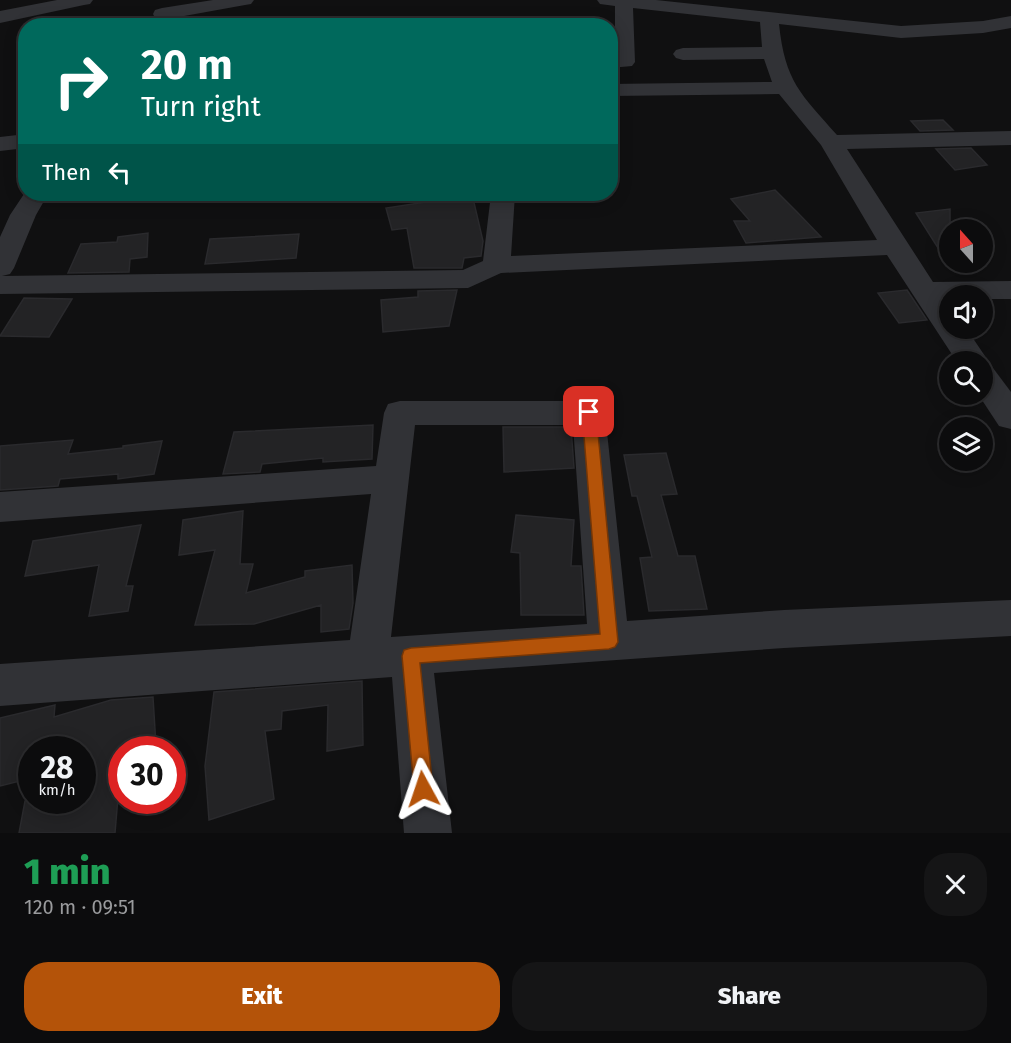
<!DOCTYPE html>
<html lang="en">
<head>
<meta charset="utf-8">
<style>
  body { margin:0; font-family:"Fira Sans",sans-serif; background:#151516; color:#f1f3f6; height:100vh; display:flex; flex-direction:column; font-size:22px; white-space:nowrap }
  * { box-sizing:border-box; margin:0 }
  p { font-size:20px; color:#9a9b9d }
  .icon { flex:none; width:33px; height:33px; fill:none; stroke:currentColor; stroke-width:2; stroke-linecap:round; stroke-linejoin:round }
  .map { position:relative; height:833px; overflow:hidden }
  .drawer { display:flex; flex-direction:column; background:#0c0c0d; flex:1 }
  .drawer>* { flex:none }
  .hud { position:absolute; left:18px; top:18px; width:600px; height:183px; border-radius:24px; box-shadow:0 3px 15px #0003,0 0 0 2px #2c2c2e; background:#00695c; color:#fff; overflow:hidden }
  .needle { width:39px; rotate:339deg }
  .buttons { position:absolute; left:939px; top:219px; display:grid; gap:12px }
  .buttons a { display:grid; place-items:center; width:54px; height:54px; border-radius:50%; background:#0c0c0d; box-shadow:0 3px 15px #0003,0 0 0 2px #2c2c2e; font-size:30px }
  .speed { position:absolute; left:18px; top:736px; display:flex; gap:12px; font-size:30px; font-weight:700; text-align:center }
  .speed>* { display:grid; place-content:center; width:78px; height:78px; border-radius:50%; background:#0c0c0d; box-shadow:0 3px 15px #0003,0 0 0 2px #2c2c2e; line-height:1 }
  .speed small { font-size:15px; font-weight:400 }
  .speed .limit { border:9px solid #d22; background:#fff; color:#111 }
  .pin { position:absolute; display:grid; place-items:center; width:51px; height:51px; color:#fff; margin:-26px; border-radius:12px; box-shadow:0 3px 9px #0006 }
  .me { position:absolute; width:66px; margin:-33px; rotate:355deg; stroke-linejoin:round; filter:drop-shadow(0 0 4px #0008) }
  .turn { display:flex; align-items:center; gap:21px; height:126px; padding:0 24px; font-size:27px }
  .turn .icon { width:78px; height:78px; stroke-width:2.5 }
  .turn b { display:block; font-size:42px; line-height:51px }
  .then { display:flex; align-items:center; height:57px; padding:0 24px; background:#0003; gap:12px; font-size:22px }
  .round { display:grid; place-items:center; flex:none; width:63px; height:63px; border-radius:24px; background:#151516 }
  .overview { display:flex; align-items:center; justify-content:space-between; height:102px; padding:0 24px }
  h1 { font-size:36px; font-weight:800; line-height:45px; color:#1e9e55 }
  .button { display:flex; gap:12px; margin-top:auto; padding:12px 24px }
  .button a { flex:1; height:69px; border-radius:24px; background:#b45309; color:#fff; font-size:24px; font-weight:800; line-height:69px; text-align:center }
  .button a+a { background:#151516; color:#f1f3f6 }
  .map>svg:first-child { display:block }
  .building { fill:#232325; stroke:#2a2a2d; stroke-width:1.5 }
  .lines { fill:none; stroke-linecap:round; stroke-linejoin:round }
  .minor { fill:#313236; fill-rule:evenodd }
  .route { fill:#b45309; stroke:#753606; stroke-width:1.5 }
</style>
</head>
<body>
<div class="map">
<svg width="1011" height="833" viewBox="0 0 1011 833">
  <rect width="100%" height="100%" fill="#101011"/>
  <path class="building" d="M943,120l10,10 -33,1 -9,-10z
    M971,148l16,17 -32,5 -19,-21z
    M775,190l22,22 24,25 -75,6 -12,-22h16l-19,-22z
    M439,194h33l11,47 -2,15 -17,2 -2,10h-48l-7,-40 -15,2 -6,-22 53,-8z
    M950,209v58l-34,-54z
    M148,233l-1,24 -17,2 -1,13 -61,1 13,-29 36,-2 1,-5z
    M299,234l-3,24 -91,6 5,-25z
    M457,290l-8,36 -66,6 -2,-32 37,-3v-6z
    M907,290l20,30 -28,3 -21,-30z
    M24,298l48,1 -23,38 -49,-1z
    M373,425l-1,34 -49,3v-4l-61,6 -2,8 -37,2 11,-42z
    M503,427h68l3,41 -70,4z
    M73,440l-5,14 55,-6v-2l39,-5 -8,33 -36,5v-5l-58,5 -2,7 -58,4v-44z
    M666,453l11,41 -16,1 17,61h17l12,53 -58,2 -9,-53 12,-1 -15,-61h-5l-8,-41z
    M243,511l-3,53h13l-7,29 59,-16v-6l47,-6 1,38 -4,26 -28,3v-27l-67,19 -59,1 20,-75 -36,5 4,-35z
    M516,515l58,5 -3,46h10l3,49h-63l-1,-62 -9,-1z
    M141,525l-15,61h7l-5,25 -39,5 10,-51 -74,11 8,-35z
    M362,681l1,64 -36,6 1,-46 -46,6 -1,18 -16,2 9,68 -65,21 -4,-54 9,-74z
    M153,697l3,49 -11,4h-23l-7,83h-96l6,-32h57v-51h-50v28l-32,8v-68l55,-13 -1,12 57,-17z"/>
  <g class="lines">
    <path class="minor" d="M57,0h36l-3,4 -6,1 -84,18v-12z
      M213,0h41l-3,4 -6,1 -83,15 -7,-2 -2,-4 2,-4 7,-2z
      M597,0h59l245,26 82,-5 28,-5v12l-28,5 -82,5 -122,-14c6,58 22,70 58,111l174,-4v14l-164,4 86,133 78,-1v18h-29v-3h-32v4h-4l4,5v23h16l23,34 -3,4 7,2 18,24v37l-12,-3 -21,-32h4v-32h-25l-70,-107 -386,18 -33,15 -468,6v-57l10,-22 16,-24v3h22l-12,21 -22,53 -4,6 -8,2 461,-6 20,-9 8,-67h24l-4,62 366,-16 -56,-95 -42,-51 -169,2v-12l162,-2 -8,-23 -81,1 -7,-2 -3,-4 3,-4 7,-2 79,-1 -2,-25 -127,-14 2,54 -3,4 -22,2v-12h5v-50l-15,-2z
      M26,134v14l-26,3v-14z
      M400,401h189l12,3 4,9 22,208 157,-11 227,-10v36l-227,12 -350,25 18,160h-48l-12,-156 -392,29v-42l350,-24 21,-146 -371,28v-30l376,-26 8,-53 4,-9zM415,425h158l14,199 -196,13z"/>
  </g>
  <path class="route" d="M589,407l7,5 22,230 -3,5 -6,2 -189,14 13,126 -3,7 -7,2 -6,-2 -3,-7 -12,-133 2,-6 7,-2 189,-14 -18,-222z"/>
</svg>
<div class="buttons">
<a><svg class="needle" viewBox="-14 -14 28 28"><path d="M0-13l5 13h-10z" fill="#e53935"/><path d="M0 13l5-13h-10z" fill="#9a9b9d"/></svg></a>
<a><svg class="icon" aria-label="sound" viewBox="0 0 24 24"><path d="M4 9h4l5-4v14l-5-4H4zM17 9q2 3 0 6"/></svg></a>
<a><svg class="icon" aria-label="search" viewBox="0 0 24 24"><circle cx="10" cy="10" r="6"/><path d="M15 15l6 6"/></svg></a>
<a><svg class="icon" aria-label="layers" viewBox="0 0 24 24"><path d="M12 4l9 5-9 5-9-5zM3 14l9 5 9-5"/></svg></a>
</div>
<div class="speed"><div>28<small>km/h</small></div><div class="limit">30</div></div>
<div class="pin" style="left:589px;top:412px;background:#d93025"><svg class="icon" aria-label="arrive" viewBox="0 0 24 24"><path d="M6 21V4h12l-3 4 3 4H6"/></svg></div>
<svg class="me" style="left:423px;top:789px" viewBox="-20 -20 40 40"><path d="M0-17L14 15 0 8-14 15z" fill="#b45309" stroke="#fff" stroke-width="4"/></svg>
<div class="hud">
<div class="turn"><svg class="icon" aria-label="right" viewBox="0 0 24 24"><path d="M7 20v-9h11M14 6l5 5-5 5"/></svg><div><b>20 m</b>Turn right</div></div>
<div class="then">Then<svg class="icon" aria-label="left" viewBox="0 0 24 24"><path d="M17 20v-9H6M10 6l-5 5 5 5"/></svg></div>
</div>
</div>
<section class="drawer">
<div class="overview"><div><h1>1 min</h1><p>120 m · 09:51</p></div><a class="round"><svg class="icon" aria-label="close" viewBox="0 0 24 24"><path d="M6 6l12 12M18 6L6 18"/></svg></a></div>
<div class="button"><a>Exit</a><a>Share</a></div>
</section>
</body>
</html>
